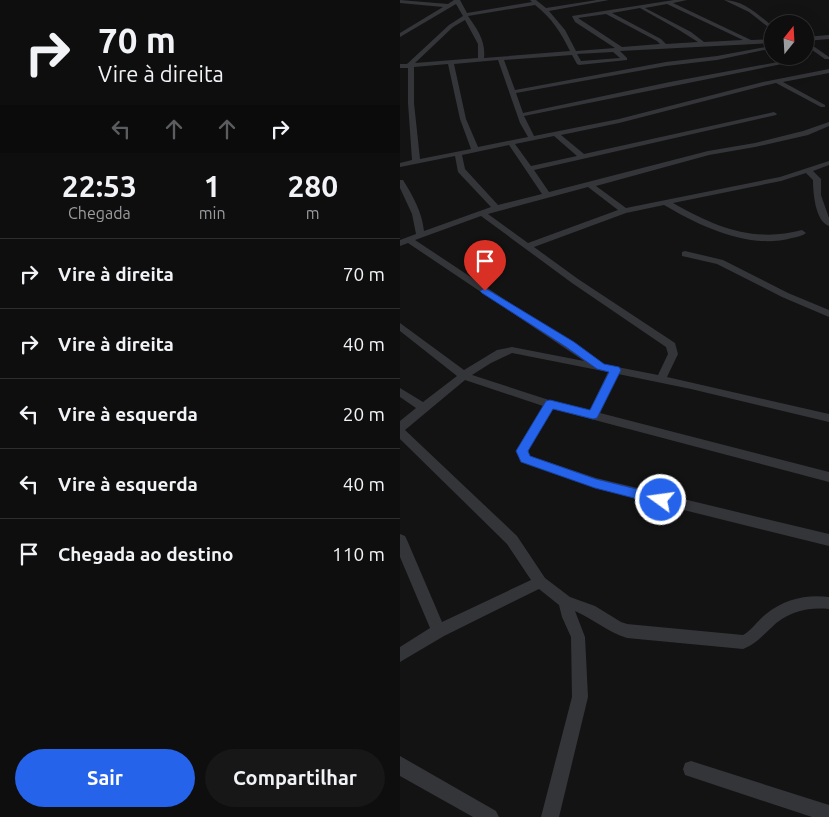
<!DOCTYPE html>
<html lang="pt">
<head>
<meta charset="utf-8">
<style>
  body { margin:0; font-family:Ubuntu,sans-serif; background:#171718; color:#f1f3f6; height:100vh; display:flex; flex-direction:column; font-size:19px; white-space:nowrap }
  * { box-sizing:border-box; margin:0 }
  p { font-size:16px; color:#9b9c9e }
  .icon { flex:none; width:28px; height:28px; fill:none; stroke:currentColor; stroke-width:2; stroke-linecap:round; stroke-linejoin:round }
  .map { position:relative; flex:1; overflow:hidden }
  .panel { display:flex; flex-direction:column; background:#0e0e0f; width:400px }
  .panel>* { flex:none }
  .guide { background:#0e0e0f; color:#f1f3f6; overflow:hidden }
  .needle { width:32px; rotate:18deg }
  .buttons { position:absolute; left:364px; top:15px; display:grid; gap:10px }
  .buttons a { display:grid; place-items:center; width:50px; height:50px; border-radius:50%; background:#0e0e0f; box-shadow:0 5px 20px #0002,0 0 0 1px #2e2e2f; font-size:25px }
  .pin { position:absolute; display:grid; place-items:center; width:42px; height:42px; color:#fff; margin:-51px -21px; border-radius:50% 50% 50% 0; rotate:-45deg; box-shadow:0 0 5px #0007 }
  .pin .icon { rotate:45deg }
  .me { position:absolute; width:55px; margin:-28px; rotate:284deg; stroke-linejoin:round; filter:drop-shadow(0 0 4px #0008) }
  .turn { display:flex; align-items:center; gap:18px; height:105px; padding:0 15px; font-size:22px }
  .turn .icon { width:65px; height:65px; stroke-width:2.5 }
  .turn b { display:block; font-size:35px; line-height:42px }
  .lanes { display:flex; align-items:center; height:48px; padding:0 15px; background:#0003; justify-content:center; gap:25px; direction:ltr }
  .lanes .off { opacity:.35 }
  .eta { display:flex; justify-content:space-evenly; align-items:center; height:85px; text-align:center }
  .eta b { font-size:30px; font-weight:700; line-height:35px }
  .button { display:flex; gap:10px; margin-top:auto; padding:10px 15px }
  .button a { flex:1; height:58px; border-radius:30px; background:#2563eb; color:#fff; font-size:20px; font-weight:700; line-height:58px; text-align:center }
  .button a+a { background:#171718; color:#f1f3f6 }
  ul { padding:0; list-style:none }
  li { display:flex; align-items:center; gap:15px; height:70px; padding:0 15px; border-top:1px solid #2e2e2f }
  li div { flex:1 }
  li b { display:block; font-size:19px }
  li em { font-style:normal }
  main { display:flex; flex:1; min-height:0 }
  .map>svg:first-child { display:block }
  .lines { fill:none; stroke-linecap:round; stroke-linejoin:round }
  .street { fill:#343539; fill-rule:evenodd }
  .route { fill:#2563eb; stroke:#184099 }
</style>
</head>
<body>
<main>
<section class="panel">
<div class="guide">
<div class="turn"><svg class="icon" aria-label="right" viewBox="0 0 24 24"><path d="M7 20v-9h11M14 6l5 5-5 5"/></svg><div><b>70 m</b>Vire à direita</div></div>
<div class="lanes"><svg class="icon off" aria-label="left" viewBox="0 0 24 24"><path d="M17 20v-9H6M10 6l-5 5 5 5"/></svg><svg class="icon off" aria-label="ahead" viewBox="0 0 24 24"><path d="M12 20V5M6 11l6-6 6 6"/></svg><svg class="icon off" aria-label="ahead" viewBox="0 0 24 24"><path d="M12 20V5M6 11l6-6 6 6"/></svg><svg class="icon" aria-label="right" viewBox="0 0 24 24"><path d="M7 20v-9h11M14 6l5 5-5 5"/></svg></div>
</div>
<div class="eta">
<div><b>22:53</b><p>Chegada</p></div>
<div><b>1</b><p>min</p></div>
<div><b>280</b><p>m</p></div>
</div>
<ul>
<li><svg class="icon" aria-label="right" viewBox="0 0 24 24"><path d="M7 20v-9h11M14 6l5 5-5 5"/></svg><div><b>Vire à direita</b></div><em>70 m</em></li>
<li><svg class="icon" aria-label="right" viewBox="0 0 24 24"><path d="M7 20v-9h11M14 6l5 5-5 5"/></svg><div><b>Vire à direita</b></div><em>40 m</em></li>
<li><svg class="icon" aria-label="left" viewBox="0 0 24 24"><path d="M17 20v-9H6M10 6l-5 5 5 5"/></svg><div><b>Vire à esquerda</b></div><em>20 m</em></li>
<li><svg class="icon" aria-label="left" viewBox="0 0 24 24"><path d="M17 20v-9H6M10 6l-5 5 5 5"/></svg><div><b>Vire à esquerda</b></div><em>40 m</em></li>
<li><svg class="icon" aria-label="arrive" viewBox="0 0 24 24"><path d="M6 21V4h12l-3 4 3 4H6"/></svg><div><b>Chegada ao destino</b></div><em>110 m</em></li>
</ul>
<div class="button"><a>Sair</a><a>Compartilhar</a></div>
</section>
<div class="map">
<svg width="429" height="817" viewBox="0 0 429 817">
  <rect width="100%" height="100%" fill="#131314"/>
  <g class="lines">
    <path class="street" d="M0,0l48,4 6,-4h6l7,13 65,-11 -2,-2h6l10,8 51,-8h12l-60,11 16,19 11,21 39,-3 -40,-26 -3,-6 102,-16h13l-14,3 78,37 21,-1v4l-152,8 7,7v2l-48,5 -2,-1 -5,-9 -68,5 11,30 151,-28 51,-6 49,-9 3,2 -52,11 -51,6 -150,27 7,20 147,-31 124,-23 3,2 -273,55 10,20 85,-17 144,-37 66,-13v4l-46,9 42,23v2h-4l-45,-24 -13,3 -144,37 -58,12 23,19 190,-42 3,2 -1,1 -242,55 15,22 159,-41 47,-8 48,-12 26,-9v4l-21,9 -53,12 -46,8 -113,31 30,22 154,-31 49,-16v4l-16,6 8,8v16l8,23v8c-14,-5 -16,-34 -16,-46l-7,-7 -25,8 -108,22c42,24 81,40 129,27l4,3c-4,3 -9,4 -14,5 -43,12 -92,-12 -128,-33l-38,8 -92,34 44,32 97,64 3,11 -11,23 162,37v8l-138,-33 -73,-15 -18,39 229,59v10l-276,-73 -25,42 2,5 66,22 233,56v12l-234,-58 -73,-26 -6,-11 27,-45 -78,-26 -60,50 112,106 28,42 25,19 25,9 26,16 6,2 116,11c9,-5 14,-14 23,-21 18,-15 41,-20 63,-17v12c-22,-2 -42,3 -58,19 -10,9 -15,16 -28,21l-116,-11c-19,-6 -34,-19 -52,-27l10,26 3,60 -29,120h-18l31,-120 -1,-60 -9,-20 -3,-12 -20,-16 -95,47 -44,26v-15l30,-19 -30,-71v-23l5,2 2,4 35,82 89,-42 -24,-36 -107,-105v-18l16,-13 -16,-11v-9l23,14 34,-26 -57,-45v-8l64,47 33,-20 15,-3 72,14 -176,-118 -8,3v-6l16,-6 -4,-20 -12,-26v-8h3c10,16 19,32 21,51l67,-24 -33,-35 -3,-16 -55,11v-4l12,-3 -4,-57v-35h-8v-4h7l42,-39 14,-9 -7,-12 -56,33v-4l43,-26 -43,-4zM267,4l76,36 -39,2 -13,-10 -46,-24zM135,5c17,13 26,28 35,46l-86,7c2,-17 -7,-29 -16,-42zM240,8l39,22 19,12 -32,2 -5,-5 -49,-26zM206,14l51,27 3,3 -38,3 -44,-29zM65,20l13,24v14l-63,5 38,-36zM213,52l7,6 -39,3 -4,-7zM98,60l22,63 8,14 -50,10 -12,-28 -12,-55zM48,64l12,55 11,30 -51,10 -6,-56v-36zM154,136l23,20 -46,10 -16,-22zM109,145l33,49 -44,11 -33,-36 -3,-14zM188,187l30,23 -90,33 -40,-29zM81,216l91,67 94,64 2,7 -10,21 -56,-11 -187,-124zM112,353l96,19 -18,38 -38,-9 -80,-26 19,-12z
      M324,0c19,0 35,15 48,26v4l-23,-18z
      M429,35v4l-23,2 23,16v2h-4l-20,-14v-8z
      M285,251l38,9 65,33 41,17v7l-47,-20 -65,-33 -35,-8v-4z
      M0,756l96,55 3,6h-26l-73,-41z
      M291,761l138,44v12h-17l-121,-40 -6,-2 -2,-6 2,-6z"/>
  </g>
  <path class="route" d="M85,288l89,54 30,22 15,3 2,3 -24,48 -4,1 -40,-10 -25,42 2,5 66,23 69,17 2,4 -2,3 -4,2 -66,-17 -74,-26 -5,-11 30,-50 4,-1 40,10 19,-38 -12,-3 -31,-22 -84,-54 -2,-2z"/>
</svg>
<div class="buttons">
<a><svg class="needle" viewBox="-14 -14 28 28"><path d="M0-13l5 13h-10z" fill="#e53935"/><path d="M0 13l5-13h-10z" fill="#9b9c9e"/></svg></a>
</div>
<div class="pin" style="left:85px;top:291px;background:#d93025"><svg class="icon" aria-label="arrive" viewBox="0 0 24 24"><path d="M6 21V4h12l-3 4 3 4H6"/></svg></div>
<svg class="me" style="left:261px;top:500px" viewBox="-20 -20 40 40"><circle r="17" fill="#2563eb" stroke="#fff" stroke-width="3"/><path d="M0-11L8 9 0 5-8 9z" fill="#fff"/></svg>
</div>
</main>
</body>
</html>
